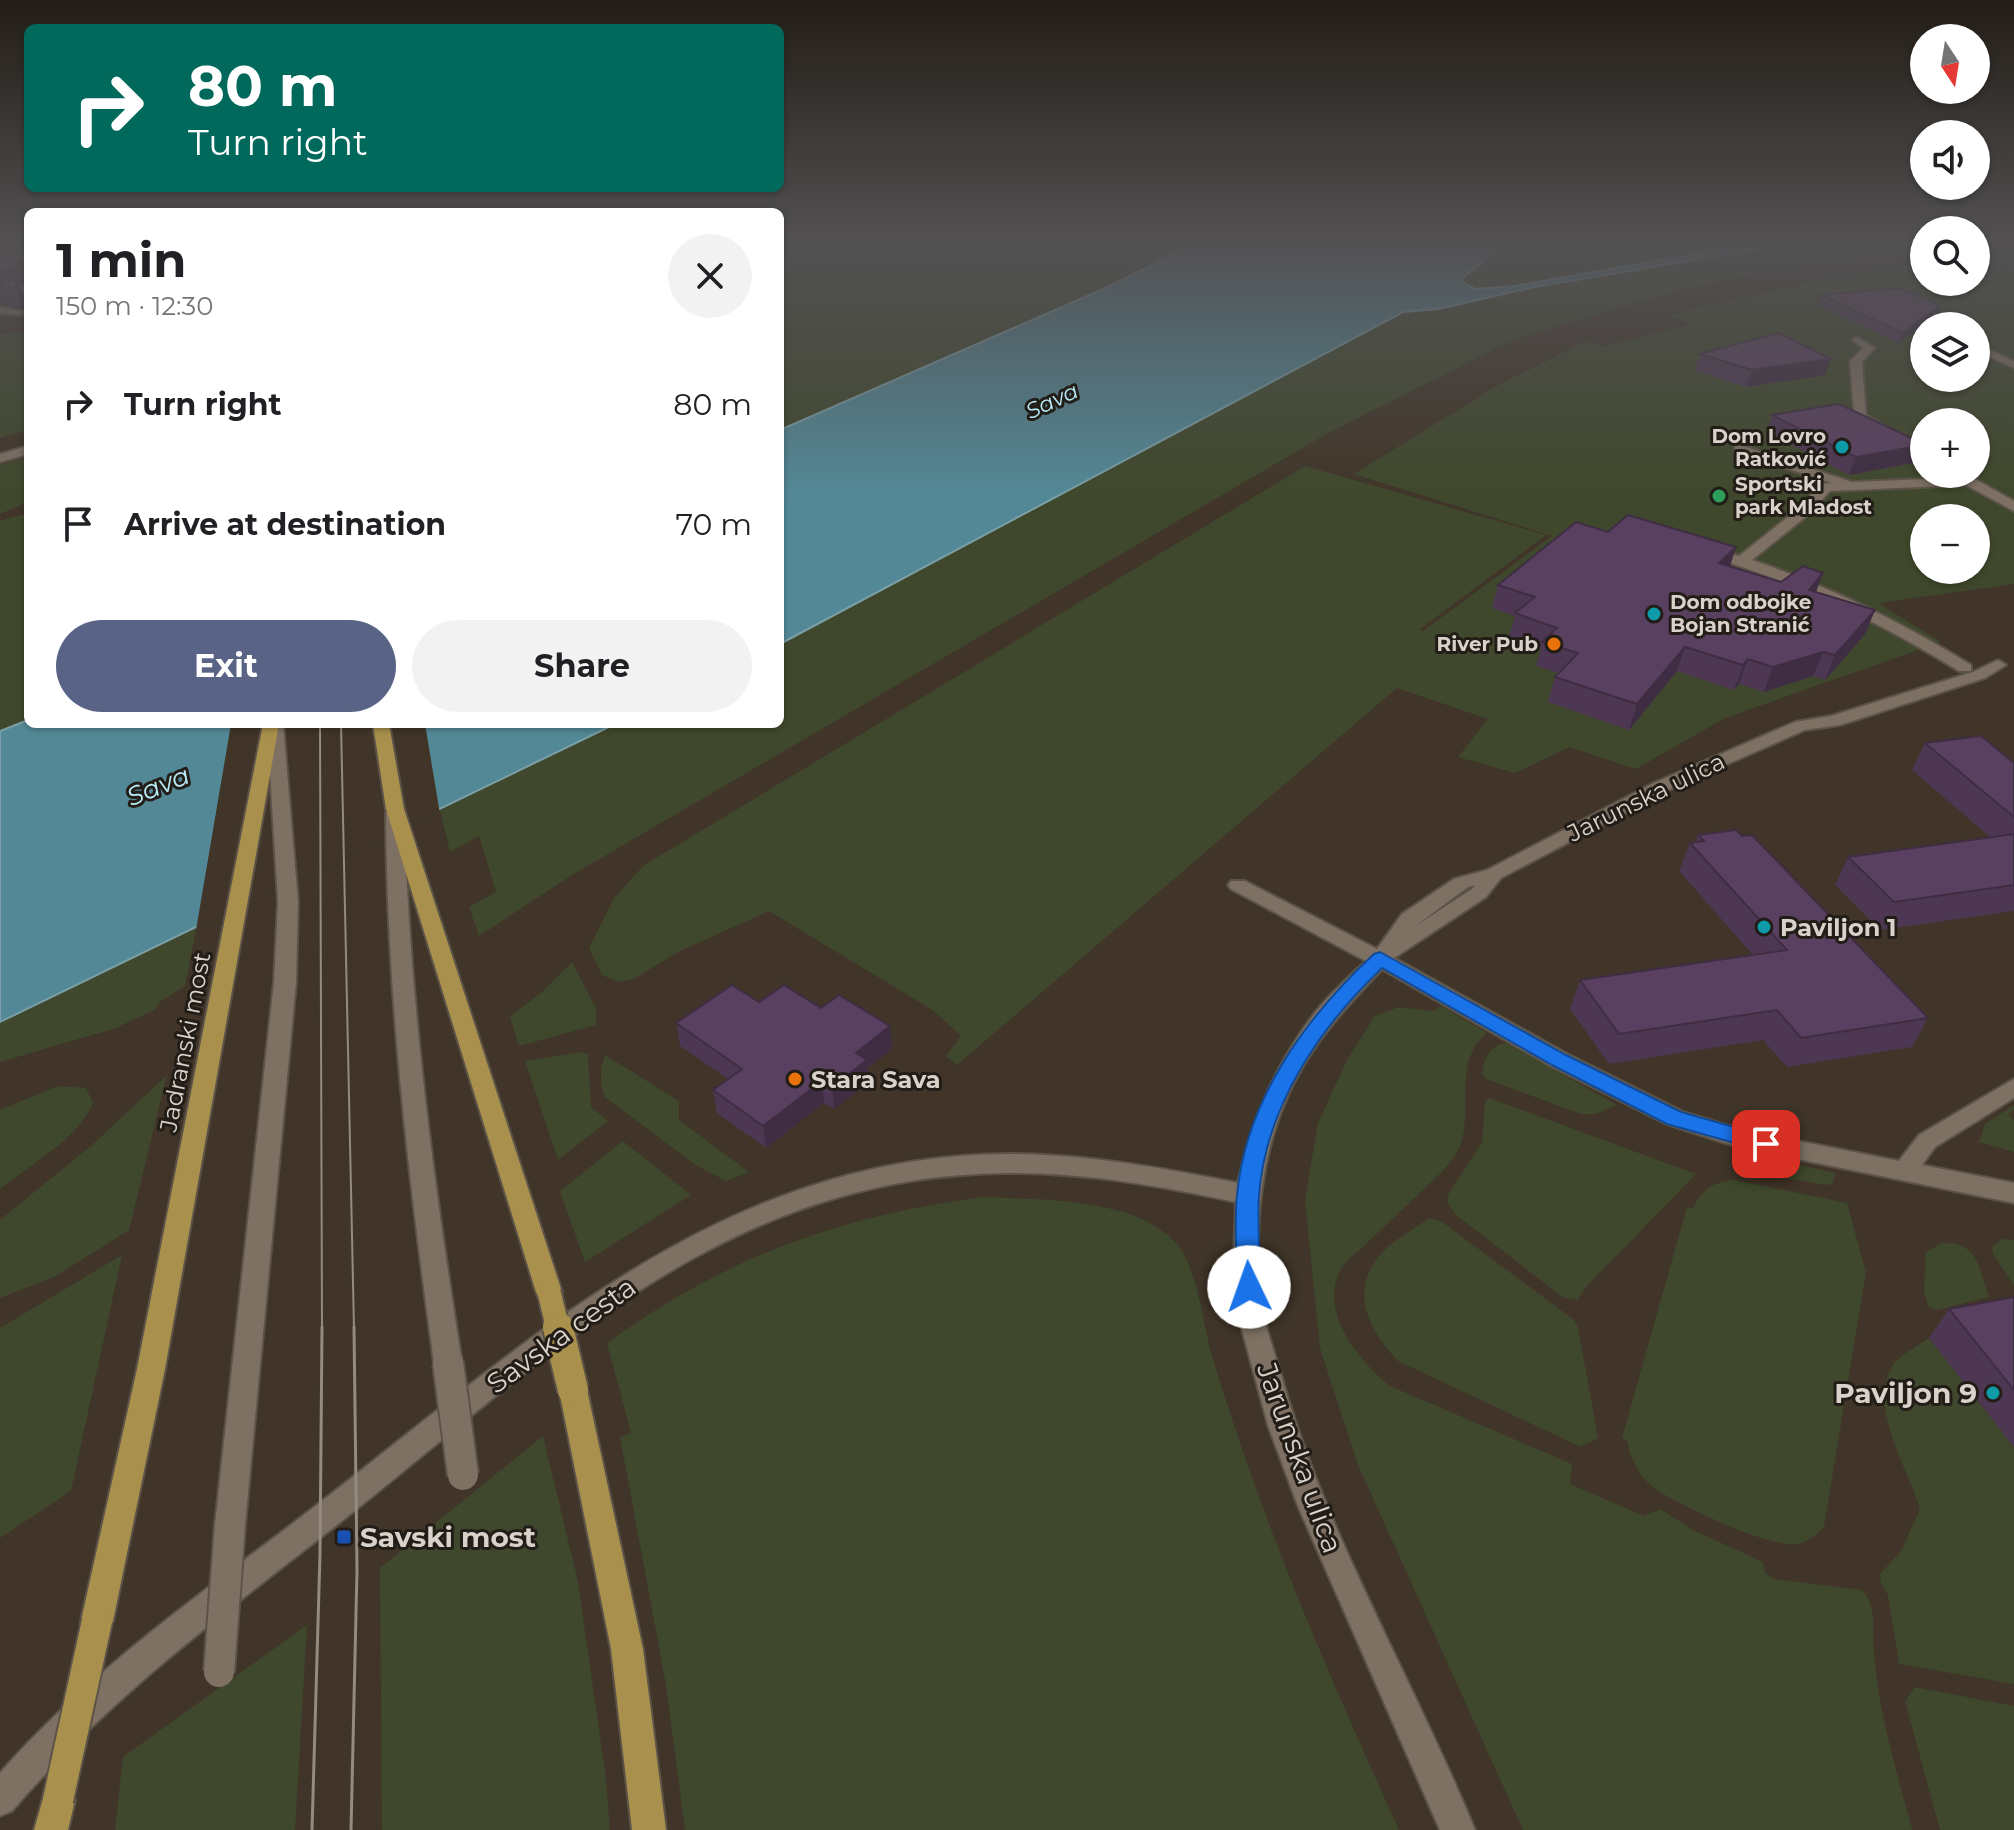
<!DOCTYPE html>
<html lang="en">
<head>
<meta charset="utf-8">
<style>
  body { margin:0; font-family:Montserrat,sans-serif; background:#f2f2f2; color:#202124; height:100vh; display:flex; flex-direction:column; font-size:30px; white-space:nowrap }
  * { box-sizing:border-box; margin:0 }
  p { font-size:26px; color:#757577 }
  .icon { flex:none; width:44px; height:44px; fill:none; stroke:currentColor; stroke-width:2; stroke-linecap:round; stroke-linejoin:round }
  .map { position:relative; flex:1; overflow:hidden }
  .drawer { position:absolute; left:24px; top:208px; width:760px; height:520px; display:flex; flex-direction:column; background:#fff; border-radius:12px; box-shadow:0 2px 6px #0004 }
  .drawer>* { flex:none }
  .guide { position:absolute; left:24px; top:24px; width:760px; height:168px; border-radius:12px; box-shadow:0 2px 6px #0004; background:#00695c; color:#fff; overflow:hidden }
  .needle { width:52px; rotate:168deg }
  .fabs { position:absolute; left:1910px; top:24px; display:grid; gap:16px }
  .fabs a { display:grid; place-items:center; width:80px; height:80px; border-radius:50%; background:#fff; box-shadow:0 2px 6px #0004; font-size:40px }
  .pin { position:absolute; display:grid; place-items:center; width:68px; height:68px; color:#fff; margin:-34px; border-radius:16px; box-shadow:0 4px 12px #0006 }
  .me { position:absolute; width:88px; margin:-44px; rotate:357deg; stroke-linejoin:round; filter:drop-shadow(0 0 6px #0008) }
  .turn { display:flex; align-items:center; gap:28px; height:168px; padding:0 32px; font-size:36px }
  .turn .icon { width:104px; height:104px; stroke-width:2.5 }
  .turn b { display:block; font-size:56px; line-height:68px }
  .round { display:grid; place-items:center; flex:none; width:84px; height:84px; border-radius:42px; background:#f2f2f2 }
  .summary { display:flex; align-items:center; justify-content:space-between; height:136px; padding:0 32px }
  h1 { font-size:48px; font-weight:700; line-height:60px }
  .button { display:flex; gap:16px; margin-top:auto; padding:16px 32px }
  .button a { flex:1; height:92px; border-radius:48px; background:#586386; color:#fff; font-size:32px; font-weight:700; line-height:92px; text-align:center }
  .button a+a { background:#f2f2f2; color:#202124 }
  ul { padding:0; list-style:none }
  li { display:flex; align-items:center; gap:24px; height:120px; padding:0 32px }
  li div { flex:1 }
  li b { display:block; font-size:30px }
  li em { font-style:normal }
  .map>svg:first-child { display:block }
  .green { fill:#3f482c; fill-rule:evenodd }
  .water { fill:#538997; stroke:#7b9fa6; stroke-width:2 }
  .pier { fill:#403528 }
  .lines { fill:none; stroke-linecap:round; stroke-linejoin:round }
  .minor-casing { stroke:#5c5348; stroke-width:4 }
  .major-casing { stroke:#5c5348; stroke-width:4 }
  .minor { fill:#7e7163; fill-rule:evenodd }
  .major { fill:#a9904c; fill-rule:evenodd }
  .tram-far1 { stroke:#948b81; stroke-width:2 }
  .tram { stroke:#948b81; stroke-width:3 }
  .minor-bridge-casing { stroke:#5c5348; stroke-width:34; stroke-linecap:butt }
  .major-bridge-far1-casing { stroke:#5c5348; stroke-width:27; stroke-linecap:butt }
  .major-bridge-casing { stroke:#5c5348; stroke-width:34; stroke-linecap:butt }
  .minor-bridge { stroke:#7e7163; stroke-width:30 }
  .major-bridge-far1 { stroke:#a9904c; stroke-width:23 }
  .major-bridge { stroke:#a9904c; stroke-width:30 }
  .wall { fill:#4d3753 }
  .shaded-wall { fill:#3f2d43 }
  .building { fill:#5a4060; stroke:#3f2d43; stroke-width:2 }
  .route { fill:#1a73e8; stroke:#114b97; stroke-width:2 }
  .culture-dot { fill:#0f9aa8; stroke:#231d18; stroke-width:3 }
  .leisure-dot { fill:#2e9e5b; stroke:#231d18; stroke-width:3 }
  .food-dot { fill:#e8710a; stroke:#231d18; stroke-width:3 }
  .transit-dot { fill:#1a4fb4; stroke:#231d18; stroke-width:3 }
  .labels { text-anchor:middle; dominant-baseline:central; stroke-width:6; stroke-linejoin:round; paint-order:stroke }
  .far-poi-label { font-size:20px; font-weight:bold; fill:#d9d2ca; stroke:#231d18; text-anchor:end }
  .far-water-label { font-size:22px; font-style:italic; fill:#b9ecf9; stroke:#231d18 }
  .street-label { font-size:24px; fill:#d9d2ca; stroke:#231d18 }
  .poi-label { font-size:24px; font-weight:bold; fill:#d9d2ca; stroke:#231d18; text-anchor:start }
  .water-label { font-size:26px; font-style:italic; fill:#b9ecf9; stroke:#231d18 }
  .near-street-label { font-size:28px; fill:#d9d2ca; stroke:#231d18 }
  .near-poi-label { font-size:28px; font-weight:bold; fill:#d9d2ca; stroke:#231d18; text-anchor:end }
</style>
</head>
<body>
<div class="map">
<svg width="2014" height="1830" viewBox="0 0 2014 1830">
  <rect width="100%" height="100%" fill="#403528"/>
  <path class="green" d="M798,242h399l-87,44 -330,144v-182z
    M1508,242h253l-246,44 -40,3 -16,-8z
    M1801,242h123v4l-130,20 -114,24 -165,49 -185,93 -758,443 -93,61 -10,-29 27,-15 -17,-56 -29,16 -10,-42 175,-86h165v-80l623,-332 35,-3 97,-22z
    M2014,252v332l-136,19 63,39 -216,76 -89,51 -66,-22 -55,26 -57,-16 30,-38 -91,-31 -440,377 -11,-9 15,-20 -27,-25 -165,-100 -91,41 -44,27 -16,3 -16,-7 -13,-27 25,-50 29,-32 662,-400 241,69 -126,94 3,2 129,-95 -198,-62 146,-90 85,-42 21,4 86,-22 -25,-9 184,-42 73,-10v19h52v-26zM1924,326h52v52h-52zM1924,422h52v52h-52zM1924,518h52v52h-52z
    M28,333v97l-28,8v-104z
    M28,457v45l-28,12v-49z
    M28,513v207l-28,11v-210z
    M197,925l-12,61 -24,15 -7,9 -38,18 -116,34v-40z
    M572,962l24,46v17l-77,21 -9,-29 33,-26z
    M1441,1006l46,27c-36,29 -12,77 -28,115 -6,15 -24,30 -36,42 -19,18 -38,36 -58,55 -6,6 -17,13 -22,21 -28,43 16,95 47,120l182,78 -2,20 74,32 16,-7 35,22 68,31 2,10 9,7 88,11c16,17 10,42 12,64 5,60 23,118 38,176h-389l-165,-365 -38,-117 -15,-147 13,-78 29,-63 28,-44 24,-9 34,4z
    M1506,1043l111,62 -21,9h-15l-95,-35 -4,-5c2,-16 8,-29 24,-31z
    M583,1052l5,2 3,53 17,14 -50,39 -33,-99z
    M605,1055l74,46v19l70,52 -23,9 -32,-17 -89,-67c-6,-12 -5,-30 0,-42z
    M167,1075l-38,155 -73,46 -56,22v-78l92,-75z
    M58,1086l28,2 7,15c-16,37 -62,61 -93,86v-79z
    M1489,1098l207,76 -112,115 -6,11 -14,-2 -108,-83 -9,-13 1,-7 34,-53 3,-40z
    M2014,1105v5l-6,4 6,7v31l-35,-10 6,-18z
    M623,1141l68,54 -106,67 -25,-71z
    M1754,1156l82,17 -4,11 -7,1 -54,-10 -14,-9z
    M1735,1180l112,23 19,70 -42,254c-7,7 -16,15 -26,17 -28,5 -119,-39 -144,-56 -16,-12 -23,-29 -27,-47l-5,-3 65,-231 6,2c9,-20 20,-27 42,-29z
    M984,1197c57,3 149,0 191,45 22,23 28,82 37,114 8,27 17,54 26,81 45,134 103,265 161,393h-714l-19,-145 -46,-248 11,-4 -24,-90c117,-85 234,-128 377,-146z
    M1429,1218l12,3 133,99 4,7 20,111 -17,9 -183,-86c-28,-29 -49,-68 -19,-105 12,-15 34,-26 50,-38z
    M2002,1239l12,1v45l-21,-31 -1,-7z
    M1942,1243c37,-1 36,24 47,54l-52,13 -9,-4 -4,-14 2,-40z
    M122,1255l-51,236 -71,47v-210z
    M1929,1338l85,109v237l-115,-20 -11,-69 -7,-11 -1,-10 21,-23 19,-42c-12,-42 -54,-102 -26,-146 4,-6 27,-19 35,-25z
    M543,1436l35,146 27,189 5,59h-228l-2,-262z
    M307,1625l-12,205h-180l8,-73z
    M1915,1687l99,19v124h-74l-35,-129z"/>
  <path class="water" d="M1197,242h311l-48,38 15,9 40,-3 246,-44h40l-266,45 -97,22 -35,3 -623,332v-214l330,-144z
    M28,720v4h587l-615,298v-291z"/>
  <path class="pier" d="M231,724h194l15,90 -244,116z"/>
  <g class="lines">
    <defs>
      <path id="minor" d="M780,242h14l-14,6z
        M28,251v6l-28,5v-6z
        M28,284v7l-28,10v-7z
        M0,307l25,5 -5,3 -20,-2z
        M1857,337l18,11 -13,14 4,53 58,36v9l-58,-32 -12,-12 -4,-55 13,-13 -11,-8z
        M1976,344l38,17v7l-38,-17z
        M28,446v8l-28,8v-8z
        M1735,446h8l109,36 101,-4 -1,-4h14l48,27v10l-48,-26 -136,6 -22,24 -56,45c77,26 149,62 219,105v6h-12c-81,-50 -164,-90 -256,-116v-6l5,-1 31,8 59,-47 23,-25 11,-1 -97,-31z
        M1998,660l8,5 -21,13 -145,47 -35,5 -139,61 -165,87 -15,19 -92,61 173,96 116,58 55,17 161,32 20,-26 95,-56v19l-79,49 -13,18 92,18v20l-276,-56 -71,-23 -116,-58 -169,-97c-31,33 -61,64 -83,104 -39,69 -49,164 -35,242 4,23 14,47 20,70 45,155 130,296 191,445h-35l-142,-324 -30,-81 -30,-110 -4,-55 2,-58c-76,-16 -152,-30 -230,-29 -280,3 -453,180 -658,343 -120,95 -235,177 -336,295l-12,5v-43c97,-110 217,-190 331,-279 206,-161 399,-339 678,-340 77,0 153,14 229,29 13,-62 40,-124 80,-174 14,-17 32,-33 48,-48l-135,-72 -3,-4 3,-4h14l132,68 25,-35 52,-35 33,-9 167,-87 141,-61 36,-6 142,-44zM1475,885l-3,4 -58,38 54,-40z
        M267,724h16l15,178 -2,80 -51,543 -4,10 -11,4 -11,-4 -4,-10 59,-543 4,-80z
        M395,807l9,6c5,185 29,367 58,550l-4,8 -10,4 -10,-4 -4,-8c-25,-183 -47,-365 -48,-550z"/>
      <path id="major" d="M263,724h16l-114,645 -52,252 -5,11 -11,5 -11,-5 -5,-11 56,-252z
        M373,724h16l15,85 158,483 -4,8 -9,3 -9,-3 -4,-8 -150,-483z
        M573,1378l10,3 4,9 56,259 23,181h-34l-21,-181 -52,-259 4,-9z
        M58,1783l12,5 5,12 -7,30h-34l12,-42z"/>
    </defs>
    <use href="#minor" class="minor-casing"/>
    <use href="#major" class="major-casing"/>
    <use href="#minor" class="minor"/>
    <use href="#major" class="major"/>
    <path class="tram-far1" d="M320,724l2,605
      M341,724l13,605"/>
    <path class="tram" d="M312,1830l8,-276 2,-227
      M351,1830l6,-260 -3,-243"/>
    <defs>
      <path id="minor-bridge" d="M448,1363l15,112
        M219,1672l11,-147"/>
      <path id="major-bridge-far1" d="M549,1292l9,37"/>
      <path id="major-bridge" d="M558,1327l15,63
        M58,1800l39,-179"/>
    </defs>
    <use href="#minor-bridge" class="minor-bridge-casing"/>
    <use href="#major-bridge-far1" class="major-bridge-far1-casing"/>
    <use href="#major-bridge" class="major-bridge-casing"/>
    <use href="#minor-bridge" class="minor-bridge"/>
    <use href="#major-bridge-far1" class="major-bridge-far1"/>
    <use href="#major-bridge" class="major-bridge"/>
  </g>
  <path class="wall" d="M0,255l27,18 -1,9 -7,2 5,12 -2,11 -22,-3z
    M1821,295l115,21 -38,27 -80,-38z
    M1700,354l125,21 -79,12 -51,-17z
    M1772,415l146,47 -69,13 -82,-43z
    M1608,532l128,15 -6,20 51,15 42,-9 -7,19 59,18 -10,24 -40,46 -12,-4 -49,16 -25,-8 -5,6 -57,-19 -48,59 -81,-28 7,-25 4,-4 -23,-7 5,-18 -32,-11 6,-21 -23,-8 6,-23z
    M1925,743l89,20v148l-134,19 -45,-45 13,-28 143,-19 -79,-68z
    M1698,835l230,183 -16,29 -125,20 -24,-27 -154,24 -39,-55 10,-29 173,-25 -74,-84 11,-28 6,-1z
    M759,1002l62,6 71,41 -25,19 2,14 -35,27 -10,-6 -58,45 -49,-35 -4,-23 15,-11 -48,-33 -4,-23z
    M2014,1297v150l-85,-109 20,-29z"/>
  <path class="shaded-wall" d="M20,255l7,18 -1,9 -7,2 5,12 -2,11 -7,-18 -15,-2v-15z
    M1940,306l-4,10 -38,27 4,-10z
    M1831,359l-6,16 -79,12 6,-17z
    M1924,445l-6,17 -69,13 7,-18z
    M1736,547l-8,23 -9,-7z
    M1823,573l-9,24 -5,-7z
    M1875,610l-10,24 -40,46 10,-25z
    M1685,647l-8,24 -48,59 8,-26z
    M1823,652l-10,24 -49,16 9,-25z
    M1748,659l-9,25 -5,6 9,-25z
    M890,1026l2,23 -25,19 2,14 -35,27 -2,-22 24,-34z
    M822,1081l2,22 -58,45 -3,-22z"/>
  <path class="building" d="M0,255h20l-1,9 -19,8z
    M17,278l-2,11 -15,-2v-3z
    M1900,288l40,18 -38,27 -81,-38z
    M1778,333l53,26 -79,11 -52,-16z
    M1839,404l85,40v1l-68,12 -84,-42z
    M1628,515l108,32 -17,16 62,19 22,-16 20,7 -14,17 66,20 -40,45 -12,-3 -50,15 -25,-8 -5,6 -58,-18 -48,57 -82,-27 23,-24 -36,-11 15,-14 -42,-15 20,-16 -37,-12 78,-63 32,10z
    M1981,736l33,27v54l-89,-74z
    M1736,830l6,6 10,-1 176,183 -127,20 -24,-28 -158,24 -39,-54 207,-30 -97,-107 14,-2 -6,-6z
    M2014,834v51l-120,17 -46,-45z
    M732,985l27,17 25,-17 37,23 18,-13 51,31 -34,27 11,7 -35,27 -10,-6 -59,45 -50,-36 29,-21 -66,-46z
    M2014,1297v93l-65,-81z"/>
  <linearGradient id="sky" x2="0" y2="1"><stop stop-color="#231d16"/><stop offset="0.49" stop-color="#535153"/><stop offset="1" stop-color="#535153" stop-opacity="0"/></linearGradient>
  <rect width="2014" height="498" fill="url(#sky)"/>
  <path class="route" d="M1380,952l186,103 115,57 92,26 3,6 -3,5 -7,3 -99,-28 -115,-59 -170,-97c-63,60 -116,138 -123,227 -2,30 1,62 2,92l-3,7 -9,3 -8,-3 -4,-7c0,-30 -3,-62 0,-92 9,-96 69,-178 137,-241z"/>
  <g class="culture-dot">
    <circle cx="1842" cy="447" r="8"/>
    <circle cx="1654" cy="614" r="8"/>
    <circle cx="1764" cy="927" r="8"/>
    <circle cx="1993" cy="1393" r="8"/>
  </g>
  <circle class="leisure-dot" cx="1719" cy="496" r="8"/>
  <g class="food-dot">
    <circle cx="1554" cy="644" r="8"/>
    <circle cx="795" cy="1079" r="8"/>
  </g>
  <rect class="transit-dot" x="336" y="1529" width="16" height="16" rx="4"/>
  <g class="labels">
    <g class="far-poi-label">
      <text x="1826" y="436">Dom Lovro<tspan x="1826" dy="23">Ratković</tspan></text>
      <text x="1735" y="484" text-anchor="start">Sportski<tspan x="1735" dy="23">park Mladost</tspan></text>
      <text x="1670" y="602" text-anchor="start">Dom odbojke<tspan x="1670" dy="23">Bojan Stranić</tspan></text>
      <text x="1538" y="644">River Pub</text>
    </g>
    <g class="far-water-label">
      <text transform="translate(1052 401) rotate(-25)">Sava</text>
    </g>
    <g class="street-label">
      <text transform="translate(1646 797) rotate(-26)">Jarunska ulica</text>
      <text transform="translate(185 1042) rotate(-79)">Jadranski most</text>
    </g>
    <g class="poi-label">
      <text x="1780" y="927">Paviljon 1</text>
      <text x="811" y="1079">Stara Sava</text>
    </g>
    <g class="water-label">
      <text transform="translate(158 786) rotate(-22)">Sava</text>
    </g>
    <g class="near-street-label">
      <text transform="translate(561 1335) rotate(-36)">Savska cesta</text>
      <text transform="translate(1300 1458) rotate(70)">Jarunska ulica</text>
    </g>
    <g class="near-poi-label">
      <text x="1977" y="1393">Paviljon 9</text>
      <text x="360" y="1537" text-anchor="start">Savski most</text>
    </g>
  </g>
</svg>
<div class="fabs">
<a><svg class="needle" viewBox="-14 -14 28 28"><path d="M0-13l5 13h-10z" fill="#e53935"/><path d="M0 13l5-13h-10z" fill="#757577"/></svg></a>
<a><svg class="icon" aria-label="sound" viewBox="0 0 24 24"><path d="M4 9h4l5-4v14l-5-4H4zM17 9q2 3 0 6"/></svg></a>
<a><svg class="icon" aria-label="search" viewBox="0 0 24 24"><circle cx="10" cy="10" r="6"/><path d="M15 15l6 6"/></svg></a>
<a><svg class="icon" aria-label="layers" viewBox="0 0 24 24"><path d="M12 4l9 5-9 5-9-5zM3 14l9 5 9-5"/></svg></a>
<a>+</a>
<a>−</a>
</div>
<div class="pin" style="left:1766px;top:1144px;background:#d93025"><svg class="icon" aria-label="arrive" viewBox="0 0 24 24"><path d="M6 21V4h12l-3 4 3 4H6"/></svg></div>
<svg class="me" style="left:1249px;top:1287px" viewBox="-20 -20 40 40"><circle r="19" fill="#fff"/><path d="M0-13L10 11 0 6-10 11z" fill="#1a73e8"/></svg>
<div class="guide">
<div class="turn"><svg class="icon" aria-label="right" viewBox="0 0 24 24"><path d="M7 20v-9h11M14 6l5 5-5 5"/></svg><div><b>80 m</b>Turn right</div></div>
</div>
<section class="drawer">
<div class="summary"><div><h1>1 min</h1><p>150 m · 12:30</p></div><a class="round"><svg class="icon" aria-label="close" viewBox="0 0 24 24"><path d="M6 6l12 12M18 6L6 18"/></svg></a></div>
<ul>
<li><svg class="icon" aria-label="right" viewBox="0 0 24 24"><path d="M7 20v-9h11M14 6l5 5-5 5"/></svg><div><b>Turn right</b></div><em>80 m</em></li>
<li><svg class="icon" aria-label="arrive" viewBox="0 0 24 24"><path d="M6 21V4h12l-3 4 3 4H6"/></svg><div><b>Arrive at destination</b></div><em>70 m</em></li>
</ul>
<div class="button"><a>Exit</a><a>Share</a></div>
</section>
</div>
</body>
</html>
